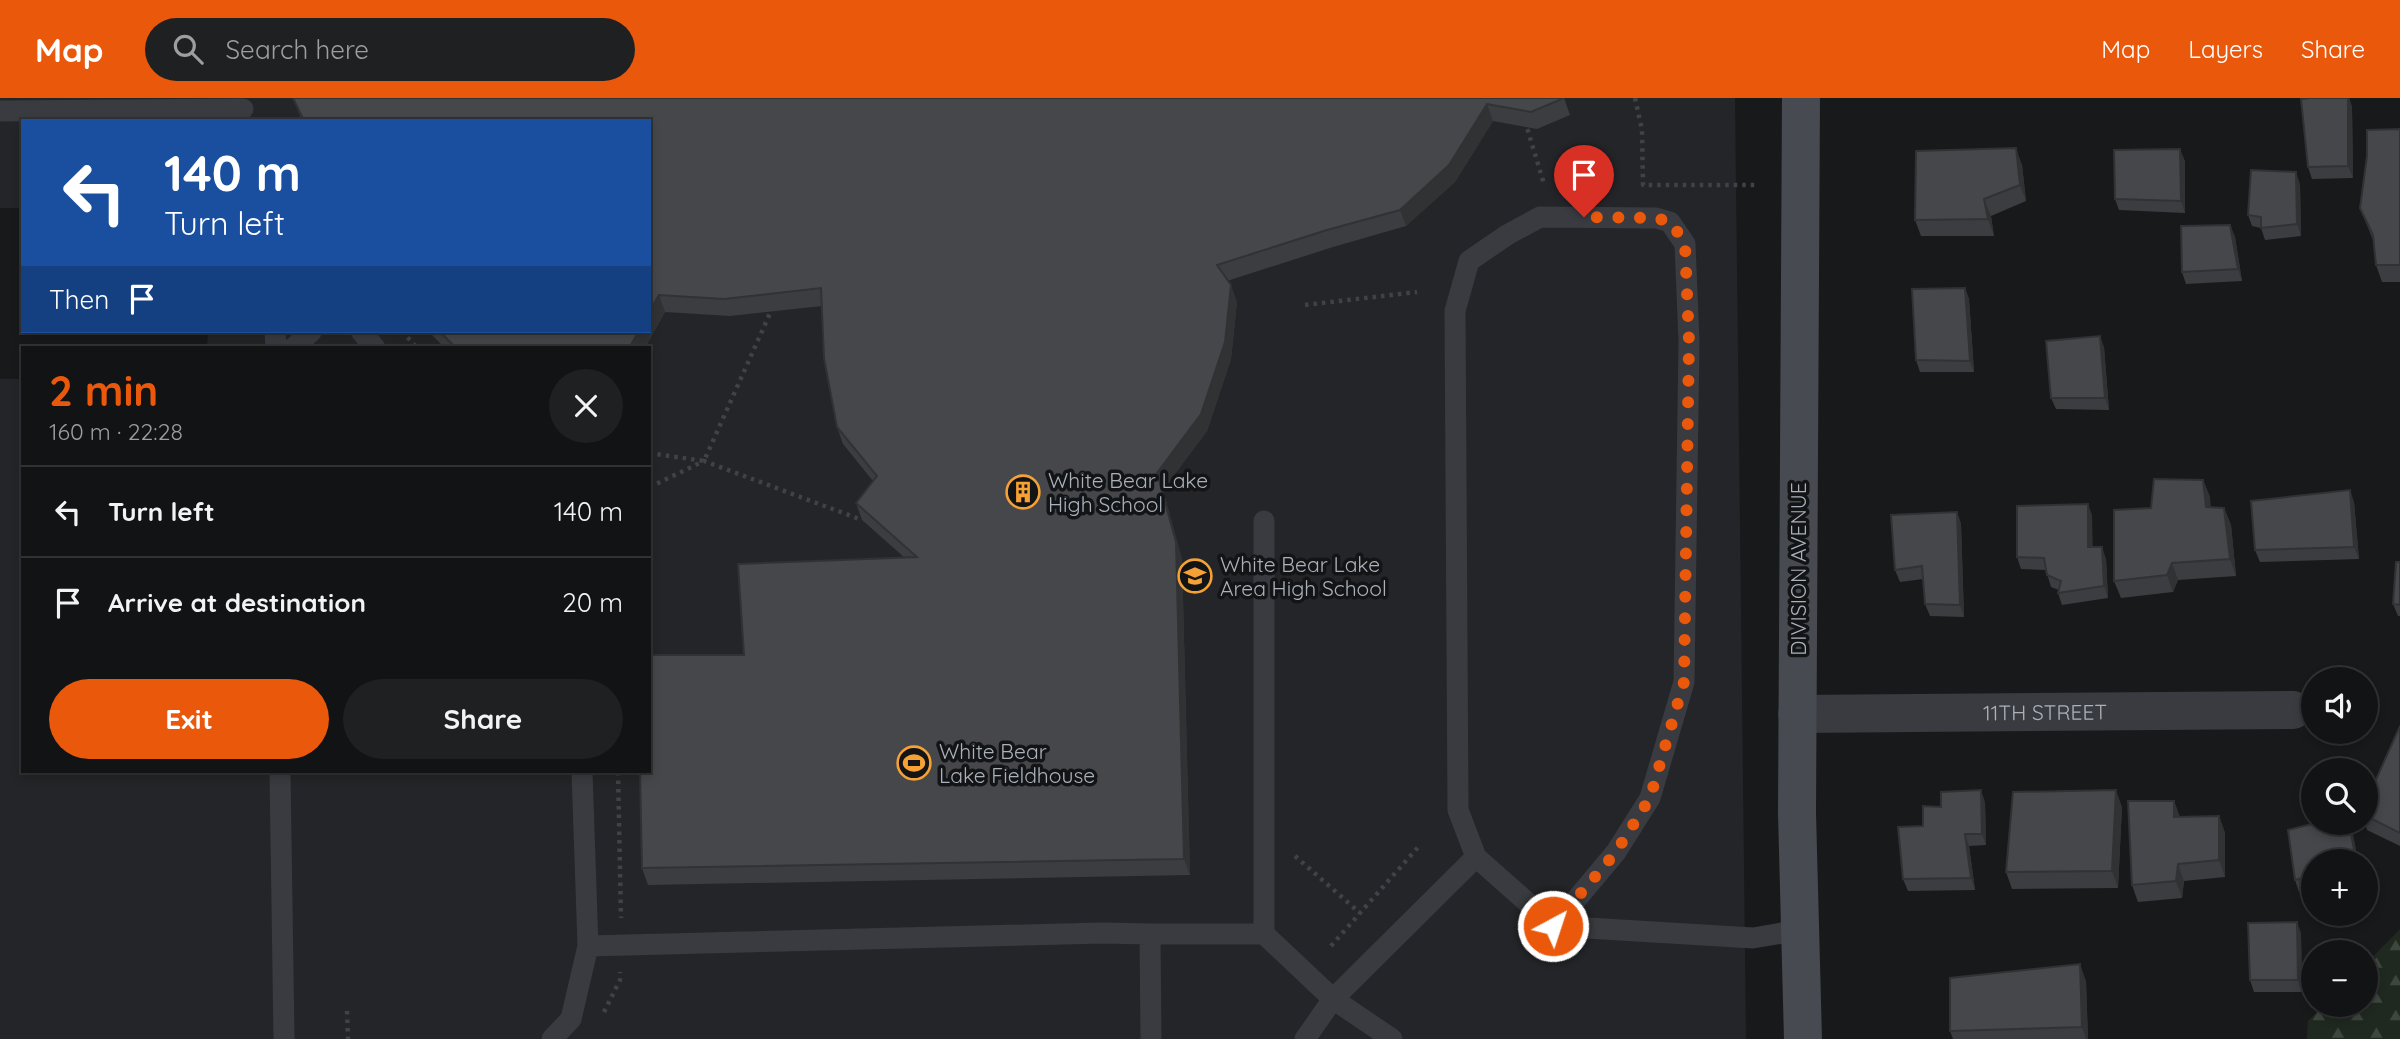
<!DOCTYPE html>
<html lang="en">
<head>
<meta charset="utf-8">
<style>
  body { margin:0; font-family:Quicksand,sans-serif; background:#1f2022; color:#f1f3f6; height:100vh; display:flex; flex-direction:column; font-size:26px; white-space:nowrap }
  * { box-sizing:border-box; margin:0 }
  p { font-size:23px; color:#9c9ea0 }
  .icon { flex:none; width:38px; height:38px; fill:none; stroke:currentColor; stroke-width:2; stroke-linecap:round; stroke-linejoin:round }
  .map { position:relative; flex:1; overflow:hidden }
  .details { position:absolute; left:21px; top:248px; width:630px; height:427px; display:flex; flex-direction:column; background:#121314; border-radius:0px; box-shadow:0 4px 10px #0003,0 0 0 2px #313234 }
  .details>* { flex:none }
  .guide { position:absolute; left:21px; top:21px; width:630px; height:214px; border-radius:0px; box-shadow:0 4px 10px #0003,0 0 0 2px #313234; background:#1a4fa0; color:#fff; overflow:hidden }
  .fabs { position:absolute; left:2301px; top:569px; display:grid; gap:14px }
  .fabs a { display:grid; place-items:center; width:77px; height:77px; border-radius:50%; background:#121314; box-shadow:0 4px 10px #0003,0 0 0 2px #313234; font-size:35px }
  .pin { position:absolute; display:grid; place-items:center; width:60px; height:60px; color:#fff; margin:-72px -30px; border-radius:50% 50% 50% 0; rotate:-45deg; box-shadow:0 0 7px #0007 }
  .pin .icon { rotate:45deg }
  .me { position:absolute; width:77px; margin:-38px; rotate:40deg; stroke-linejoin:round; filter:drop-shadow(0 0 5px #0008) }
  .turn { display:flex; align-items:center; gap:24px; height:147px; padding:0 28px; font-size:32px }
  .turn .icon { width:91px; height:91px; stroke-width:2.5 }
  .turn b { display:block; font-size:49px; line-height:60px }
  .then { display:flex; align-items:center; height:66px; padding:0 28px; background:#0003; gap:14px; font-size:26px }
  .round { display:grid; place-items:center; flex:none; width:74px; height:74px; border-radius:37px; background:#1f2022 }
  .headline { display:flex; align-items:center; justify-content:space-between; height:119px; padding:0 28px }
  h1 { font-size:42px; font-weight:800; line-height:52px; color:#ea580c }
  .action { display:flex; gap:14px; margin-top:auto; padding:14px 28px }
  .action a { flex:1; height:80px; border-radius:42px; background:#ea580c; color:#fff; font-size:28px; font-weight:800; line-height:80px; text-align:center }
  .action a+a { background:#1f2022; color:#f1f3f6 }
  ul { padding:0; list-style:none }
  li { display:flex; align-items:center; gap:21px; height:91px; padding:0 28px; border-top:2px solid #313234 }
  li div { flex:1 }
  li b { display:block; font-size:26px }
  li em { font-style:normal }
  header { display:flex; align-items:center; gap:42px; box-sizing:border-box; height:98px; padding:0 35px; background:#ea580c; color:#fff }
  header strong { font-size:33px }
  nav { display:flex; gap:38px; margin-inline-start:auto; font-size:24px }
  .search { width:490px; height:63px; background:#1f2022; display:flex; align-items:center; gap:18px; box-sizing:border-box; padding:0 24px; border-radius:38px; color:#9c9ea0; font-size:26px }
  .map>svg:first-child { display:block }
  .built { fill:#242528 }
  .forest { fill:url(#forest-firs) }
  .lines { fill:none; stroke-linecap:round; stroke-linejoin:round }
  .path { stroke:#3f4247; stroke-width:4.5; stroke-dasharray:3.5 5; stroke-linecap:butt }
  .lane { stroke:#393b40; stroke-width:21 }
  .street { stroke:#393b40; stroke-width:38 }
  .secondary { stroke:#474a50; stroke-width:38 }
  .wall { fill:#3b3d40 }
  .shaded-wall { fill:#303234 }
  .building { fill:#45474b; stroke:#303234; stroke-width:2 }
  .route { stroke:#ea580c; stroke-width:12; stroke-dasharray:0 21.6 }
  .labels { text-anchor:middle; dominant-baseline:central; stroke-width:7; stroke-linejoin:round; paint-order:stroke }
  .poi-label { font-size:21px; fill:#abb1bb; stroke:#131416; text-anchor:start }
  .street-label { font-size:21px; fill:#abb1bb; stroke:#131416 }
</style>
</head>
<body>
<header>
<strong>Map</strong>
<div class="search"><svg class="icon" aria-label="search" viewBox="0 0 24 24"><circle cx="10" cy="10" r="6"/><path d="M15 15l6 6"/></svg>Search here</div>
<nav><a>Map</a><a>Layers</a><a>Share</a></nav>
</header>
<div class="map">
<svg width="2400" height="941" viewBox="0 0 2400 941">
  <defs>
    <pattern id="forest-firs" width="22" height="20" patternUnits="userSpaceOnUse" patternTransform="scale(1.75)"><rect width="22" height="20" fill="#202920"/><path d="M5 1l3.5 6h-7zM16 11l3.5 6h-7z" fill="#3e463e"/></pattern>
  </defs>
  <rect width="100%" height="100%" fill="#18191b"/>
  <path class="built" d="M0,0h1735l11,941h-1746v-660h23v393h626v-424h-442l1,-17h441v-210h-626v87h-23z"/>
  <path class="forest" d="M2400,831v110h-93l1,-18 16,-16 42,-1v-40z"/>
  <g class="lines">
    <path class="path" d="M1635,0l7,32 1,55h114
      M1525,23l19,63
      M1305,207l112,-13
      M402,233l15,17
      M649,355l55,8 67,-150
      M649,387h5l50,-24 158,59
      M618,674l3,146
      M1295,758l65,57
      M1331,848l89,-101
      M347,913l1,28
      M604,914l16,-32v-8"/>
    <path class="lane" d="M0,13l243,-2
      M275,233l1,17
      M361,233l14,17
      M293,250l19,-17
      M1264,423v413
      M280,674l4,267
      M1554,828l62,-74 34,-54 34,-116 5,-341 -4,-97 -15,-22 -14,-4 -116,-1 -33,18 -38,26 -14,50 3,499 18,47 78,69 199,12 47,-8
      M1150,836h114l69,65 59,40
      M588,848l514,-13 48,1 1,105
      M552,941l19,-20 17,-73 -6,-174
      M1305,941l28,-40 143,-142"/>
    <path class="street" id="s1" d="M1797,616l496,-4"/>
    <path class="secondary" d="M1801,0l-4,715 6,226"/>
  </g>
  <path class="wall" d="M293,0h1271l6,17 -33,14 -44,-8 -38,61 -49,44 -73,21 -106,34 10,21 -6,57 -24,72 -44,59 19,69 8,316 -542,10 -6,-17 102,-213 161,-97 -43,-38 -6,-17 17,-22 -30,-37 -6,-17 -15,-121 -92,10 -65,-4 -20,36h-200l-17,-17h221v-210h-347z
    M2310,0h39l3,9 1,71 -41,1 -4,-12z
    M2400,31v153h-18l-6,-17 -3,-25 -13,-32z
    M2185,63v52l-66,-3 -4,-11z
    M2022,67l4,36 -35,15 3,20h-73l-6,-16z
    M2300,86l1,52 -36,4 -4,-12 -9,-2 -4,-11z
    M2230,127l5,12 7,44 -56,3 -4,-12z
    M1965,190l4,11 5,73h-54l-4,-12z
    M2104,249l5,63 -53,-1 -5,-11z
    M2203,382l7,17v10l14,1 7,17 5,51 -58,4 -5,12 -52,6 -7,-17 37,-73z
    M2354,404l5,57 -99,3 -5,-12z
    M1957,414l4,12 3,93 -34,-1 -5,-12 -2,-25 -23,3 -5,-12z
    M2092,417v32l14,12 2,39 -46,7 -4,-12 1,-3 -8,-3 -5,-17 -25,-1 -4,-12z
    M2400,464v54h-2l-5,-12z
    M2400,628v120l-33,-16 -2,-8h1v-20z
    M2174,703l6,16 39,-1 6,17v44l-41,4 -2,17 -44,4 -6,-17z
    M1985,704l1,43 -17,1 6,44 -67,1 -5,-12 38,-72z
    M2122,709l-4,81 -106,1 -6,-17z
    M2320,724h30l8,39h-44v27l-15,4 -4,-12z
    M2297,824l4,12 1,58h-48l-4,-12z
    M2086,883l2,58h-135l-3,-8z"/>
  <path class="shaded-wall" d="M2348,0h1l3,9 1,71 -5,-12z
    M1487,6l6,17 -38,61 -49,44 -6,-16z
    M2016,50l6,17 4,36 -6,-16z
    M2180,51l5,12v52l-4,-12z
    M2296,74l4,12 1,52 -4,-12z
    M1984,101l7,17 3,20 -6,-17z
    M2230,127l5,12 7,44 -4,-12z
    M1231,187l6,17 -6,57 -24,72 -44,59 19,69 8,316 -6,-16 -27,-386z
    M1965,190l4,11 5,73 -4,-11z
    M659,197l6,17 -20,36h-16l10,-17h10v-19z
    M2100,238l4,11 5,63 -4,-12z
    M2203,382l7,17 2,26 -6,-16z
    M2350,392l4,12 5,57 -5,-12z
    M2088,406l4,11 1,44 -5,-12z
    M2224,410l7,17 5,51 -6,-17z
    M1957,414l4,12 3,93 -4,-12z
    M2102,449l4,12 2,39 -4,-12z
    M2172,465l6,17 -5,12 -6,-17z
    M1981,692l4,12 1,43 -4,-11z
    M2116,692l6,17 -4,81 -6,-17z
    M2174,703l6,17 -6,-1z
    M2219,718l6,17v44l-6,-17z
    M2349,724l3,6 6,33h-2z
    M1965,736l4,12 6,44 -4,-12z
    M2178,766l6,17 -2,17 -6,-17z
    M2297,824l4,12 1,58 -4,-12z
    M2080,866l6,17 2,58h-2l-4,-12z"/>
  <path class="building" d="M293,0h1271l-33,14 -44,-8 -38,61 -49,45 -73,20 -110,35 14,20 -6,57 -24,72 -44,59 19,69 8,317 -542,9 -2,-96h9v-117h95l-6,-91 179,-7 -61,-54 21,-27 -40,-49 -13,-69 -3,-70 -97,11 -65,-4 -10,17v-191h-345z
    M2310,0h38v68l-40,1 -7,-68z
    M2400,31v136h-24l-3,-30 -13,-27 7,-52v-26z
    M2016,50l4,37 -36,14 4,20 -73,1 1,-69z
    M2180,51l1,52 -66,-2 -1,-49z
    M2251,72l45,2 1,52 -36,4v-11l-13,-2z
    M2230,127l8,44 -56,3 -1,-46z
    M1965,190l5,73 -54,-1 -4,-71z
    M439,233h200l-10,17h-173z
    M2100,238l5,62h-54l-5,-57z
    M2154,381l49,1 3,27 18,1 6,51 -58,4 -5,12 -53,6v-71l37,-2z
    M2350,392l4,57 -99,3 -4,-49z
    M2088,406v43h14l2,39 -46,7 3,-12 -14,-6 -3,-17 -27,-1v-51z
    M1957,414l3,93 -35,-1 -3,-38 -27,4 -4,-55z
    M2396,464h4v43l-7,-1z
    M2400,628v107l-34,-17v-14z
    M1981,692l1,44h-17l6,44 -68,1 -5,-52 25,-1v-20l18,1v-15z
    M2116,692l-4,81 -106,1 7,-80z
    M2128,703h46v16l45,-1v44l-41,4 -2,17 -44,4z
    M2320,724h29l7,39h-42v14l-19,5 -7,-50z
    M2297,824l1,58h-48l-2,-57z
    M2080,866l2,63 -132,4v-53z"/>
  <g class="lines">
    <path class="route" d="M1553,828l63,-74 34,-54 34,-116 5,-341 -4,-97 -14,-22 -15,-4 -72,-1"/>
  </g>
  <defs>
    <symbol id="building-ring" viewBox="-11 -11 22 22"><circle r="9.5" fill="#131416" stroke="#f5a136" stroke-width="1.5"/><path d="M-4-6H4V6H1V3H-1V6H-4ZM-2.5-4.3h1.7v1.8h-1.7ZM.8-4.3h1.7v1.8H.8ZM-2.5-1h1.7V.8h-1.7ZM.8-1h1.7V.8H.8Z" fill="#f5a136"/></symbol>
    <symbol id="school-ring" viewBox="-11 -11 22 22"><circle r="9.5" fill="#131416" stroke="#f5a136" stroke-width="1.5"/><path d="M0-5L7-2L0 1L-7-2ZM-4 1L0 2.5L4 1V4Q0 6-4 4Z" fill="#f5a136"/></symbol>
    <symbol id="stadium-ring" viewBox="-11 -11 22 22"><circle r="9.5" fill="#131416" stroke="#f5a136" stroke-width="1.5"/><path d="M0-5a6.5 5 0 1 0 0 10a6.5 5 0 1 0 0-10ZM-3.5-1.8h7v3.6h-7Z" fill="#f5a136"/></symbol>
  </defs>
  <g fill-rule="evenodd">
    <use href="#building-ring" x="1004" y="375" width="38" height="38"/>
    <use href="#school-ring" x="1176" y="459" width="38" height="38"/>
    <use href="#stadium-ring" x="895" y="646" width="38" height="38"/>
  </g>
  <g class="labels">
    <g class="poi-label">
      <text x="1048" y="382">White Bear Lake<tspan x="1048" dy="24">High School</tspan></text>
      <text x="1220" y="466">White Bear Lake<tspan x="1220" dy="24">Area High School</tspan></text>
      <text x="939" y="653">White Bear<tspan x="939" dy="24">Lake Fieldhouse</tspan></text>
    </g>
    <g class="street-label">
      <text transform="translate(1798 471) rotate(-90)">DIVISION AVENUE</text>
      <text stroke="none"><textPath href="#s1" startOffset="248">11TH STREET</textPath></text>
    </g>
  </g>
</svg>
<div class="fabs">
<a><svg class="icon" aria-label="sound" viewBox="0 0 24 24"><path d="M4 9h4l5-4v14l-5-4H4zM17 9q2 3 0 6"/></svg></a>
<a><svg class="icon" aria-label="search" viewBox="0 0 24 24"><circle cx="10" cy="10" r="6"/><path d="M15 15l6 6"/></svg></a>
<a>+</a>
<a>−</a>
</div>
<div class="pin" style="left:1584px;top:119px;background:#d93025"><svg class="icon" aria-label="arrive" viewBox="0 0 24 24"><path d="M6 21V4h12l-3 4 3 4H6"/></svg></div>
<svg class="me" style="left:1553px;top:828px" viewBox="-20 -20 40 40"><circle r="17" fill="#ea580c" stroke="#fff" stroke-width="3"/><path d="M0-11L8 9 0 5-8 9z" fill="#fff"/></svg>
<div class="guide">
<div class="turn"><svg class="icon" aria-label="left" viewBox="0 0 24 24"><path d="M17 20v-9H6M10 6l-5 5 5 5"/></svg><div><b>140 m</b>Turn left</div></div>
<div class="then">Then<svg class="icon" aria-label="arrive" viewBox="0 0 24 24"><path d="M6 21V4h12l-3 4 3 4H6"/></svg></div>
</div>
<section class="details">
<div class="headline"><div><h1>2 min</h1><p>160 m · 22:28</p></div><a class="round"><svg class="icon" aria-label="close" viewBox="0 0 24 24"><path d="M6 6l12 12M18 6L6 18"/></svg></a></div>
<ul>
<li><svg class="icon" aria-label="left" viewBox="0 0 24 24"><path d="M17 20v-9H6M10 6l-5 5 5 5"/></svg><div><b>Turn left</b></div><em>140 m</em></li>
<li><svg class="icon" aria-label="arrive" viewBox="0 0 24 24"><path d="M6 21V4h12l-3 4 3 4H6"/></svg><div><b>Arrive at destination</b></div><em>20 m</em></li>
</ul>
<div class="action"><a>Exit</a><a>Share</a></div>
</section>
</div>
</body>
</html>
